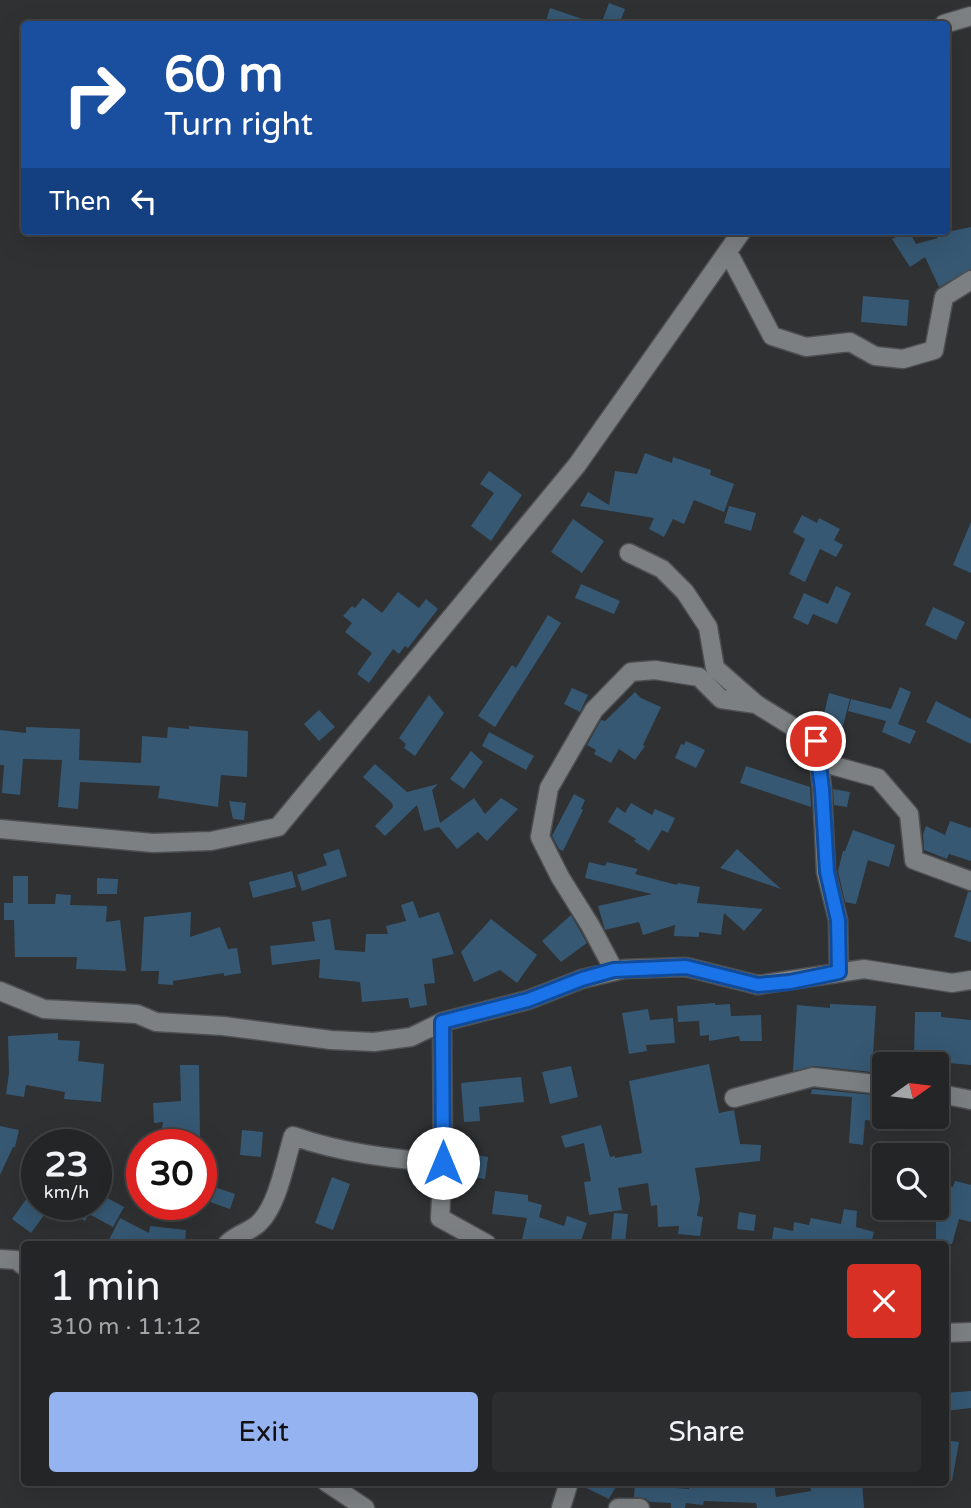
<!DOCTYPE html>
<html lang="en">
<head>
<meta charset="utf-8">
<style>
  body { margin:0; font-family:"Varela Round",sans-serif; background:#2b2d2e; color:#f1f3f6; height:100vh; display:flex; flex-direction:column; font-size:26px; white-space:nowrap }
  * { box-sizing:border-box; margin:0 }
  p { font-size:23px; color:#a3a5a7 }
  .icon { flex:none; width:38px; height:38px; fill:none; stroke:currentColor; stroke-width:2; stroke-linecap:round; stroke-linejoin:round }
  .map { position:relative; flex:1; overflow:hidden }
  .sheet { position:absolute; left:21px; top:1241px; width:928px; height:245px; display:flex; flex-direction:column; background:#232526; border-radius:7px; box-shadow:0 7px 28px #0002,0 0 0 2px #404243 }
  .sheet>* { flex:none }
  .top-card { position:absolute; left:21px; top:21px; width:929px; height:214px; border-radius:7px; box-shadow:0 7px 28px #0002,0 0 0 2px #404243; background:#1a4fa0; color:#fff; overflow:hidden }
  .needle { width:46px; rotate:76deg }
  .controls { position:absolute; left:872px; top:1052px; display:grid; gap:14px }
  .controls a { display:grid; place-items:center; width:77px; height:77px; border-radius:7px; background:#232526; box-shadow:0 7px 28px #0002,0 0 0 2px #404243; font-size:35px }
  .speed { position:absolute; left:21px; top:1129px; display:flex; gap:14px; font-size:35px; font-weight:700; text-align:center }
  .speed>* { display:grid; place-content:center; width:91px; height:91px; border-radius:50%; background:#232526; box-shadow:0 7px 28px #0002,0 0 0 2px #404243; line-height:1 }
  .speed small { font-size:18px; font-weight:400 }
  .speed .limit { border:10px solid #d22; background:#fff; color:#111 }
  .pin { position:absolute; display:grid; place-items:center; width:60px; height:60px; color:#fff; margin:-30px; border:4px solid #fff; border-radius:50%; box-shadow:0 2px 7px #0007 }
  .me { position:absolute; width:77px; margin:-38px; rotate:0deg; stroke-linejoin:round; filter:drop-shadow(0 0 5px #0008) }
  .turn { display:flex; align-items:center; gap:24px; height:147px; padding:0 28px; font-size:32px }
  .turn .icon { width:91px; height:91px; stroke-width:2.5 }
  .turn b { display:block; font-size:49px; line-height:60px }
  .then { display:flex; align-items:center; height:66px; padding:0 28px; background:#0003; gap:14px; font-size:26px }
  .round { display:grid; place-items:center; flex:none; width:74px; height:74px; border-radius:7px; background:#2b2d2e }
  .overview { display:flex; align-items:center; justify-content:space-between; height:119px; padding:0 28px }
  h1 { font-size:42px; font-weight:600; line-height:52px }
  .action { display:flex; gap:14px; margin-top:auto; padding:14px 28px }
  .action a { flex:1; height:80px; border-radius:7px; background:#95b2f1; color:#111; font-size:28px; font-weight:600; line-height:80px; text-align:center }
  .action a+a { background:#2b2d2e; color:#f1f3f6 }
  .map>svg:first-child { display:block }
  .building { fill:#365873 }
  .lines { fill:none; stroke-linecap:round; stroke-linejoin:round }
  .street-casing { stroke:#4e4f51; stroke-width:21 }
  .street { stroke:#7d8082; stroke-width:18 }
  .route-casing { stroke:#114b97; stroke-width:18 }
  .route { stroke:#1a73e8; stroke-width:12 }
</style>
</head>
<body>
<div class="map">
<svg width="971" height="1508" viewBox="0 0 971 1508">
  <rect width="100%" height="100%" fill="#2f3133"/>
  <path class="building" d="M609,3l16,6 -6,15h-18z
    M550,8l41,14 -1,2h-45z
    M971,227v42l-32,18 -14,-30 -15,10 -18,-28 17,-8 7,13 22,-6 -1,-4z
    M863,296l46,4 -2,26 -46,-4z
    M645,453l27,10 1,-6 38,13 -1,5 24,9 -10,28 -30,-12 -10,24 -11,-5 -9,18 -15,-8 5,-11 -74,-12 8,-14 21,13 6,-34 22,3z
    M489,471l33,24 -31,46 -20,-15 23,-33 -14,-9z
    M729,506l27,7 -5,18 -27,-8z
    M802,515l15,8 2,-5 21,11 -6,11 9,5 -7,12 -16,-8 -15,33 -16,-8 16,-35 -12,-7z
    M573,519l31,22 -22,32 -31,-21z
    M971,522v51l-18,-8z
    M581,584l39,17 -6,13 -39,-16z
    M836,586l15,7 -14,31 -24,-10 -5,11 -15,-7 11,-25 24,11z
    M398,592l21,16 7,-9 12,10 -30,39 -3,-2 -6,8 -6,-5 -24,34 -12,-9 15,-21 -27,-21 7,-9 -9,-7 9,-10 3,2 8,-10 19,15z
    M933,607l32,15 -9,18 -31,-15z
    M548,615l13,8 -66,104 -17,-11 34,-51 4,3z
    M900,687l11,5 -13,32 18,7 -6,13 -28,-12 4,-11 -38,-10 3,-12 40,10z
    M572,688l16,7 -8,17 -16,-8z
    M635,692l6,6 20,9 -18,38 2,1 -10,14 -16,-11 -8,14 -17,-9 2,-4 -9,-5 14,-25 4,1z
    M829,693l21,6 -11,42 -10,-2 -9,-9z
    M429,695l15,18 -29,43 -11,-8 2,-4 -7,-6z
    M936,701l35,18v25l-45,-22z
    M319,710l16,17 -16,14 -15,-17z
    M189,726l59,5 -1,46 -26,-2 -3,32 -60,-9 2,-12 -80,-4 -2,27 -20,-2 4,-47 -39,-1 -3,36 -18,-2 2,-28h-4v-35l26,3v-6l54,2 -1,31 62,3 1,-27 25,2 1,-11 21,2z
    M489,732l45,24 -8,14 -44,-24z
    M686,741l19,9 -9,18 -21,-10 6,-14 3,1z
    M471,751l12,11 -19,27 -14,-10z
    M375,764l32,28 31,-8 -6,6 8,33 34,-25 11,16 16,-16 17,11 -31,32 -9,-9 -21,17 -18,-22 -15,4 -7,-26 -32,31 -10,-10 18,-19 -1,-4 -29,-26z
    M746,766l64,21 1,20 -71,-24z
    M833,789l17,3 -3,15 -13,-2z
    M574,794l11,6 -4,9 2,1 -20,41 -4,-2 -7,-13z
    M229,801l17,2 -2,17 -11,-1z
    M631,803l21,12 3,-6 20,9 -7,15 -6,-3 -13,21 -15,-10 2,-2 -28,-17 9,-15 8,6z
    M950,821l21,7v33l-22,-7 -2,5 -23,-9 -1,-16 3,-8 19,9z
    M853,830l42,15 -6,22 -21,-7 -12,44 -11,-2 -7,-31 5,-20h2z
    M339,849l8,27 -45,15 -5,-16 30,-10 -4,-11z
    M737,849l44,40 -61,-21z
    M589,862l16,4 2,-4 31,7 -3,5 42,11 1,-2 22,4 -3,16 66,6 -19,22 -20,-18 -3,22 -22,-3v5l-25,-1 1,-11 -32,10 -4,-13 -34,8 -7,-24 54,-12 -67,-16z
    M292,871l4,16 -43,11 -4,-16z
    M13,876h15v28h27l1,-10 15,1 -1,10 37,1 -1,16 14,-2 6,51 -50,-2 1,-12h-62l-1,-37h-10v-17h9z
    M97,878l21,1 -1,15h-20z
    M968,892h3v50l-17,-5z
    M413,901l6,17 20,-6 15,42 -22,5 3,24 -11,1 3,21 -17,3 -2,-10 -46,4 -2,-20 -41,-4 1,-19 -48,6 -2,-19 45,-5 -3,-19 18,-3 5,31 30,2 1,-18h22l-2,-8 20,-5 -5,-16z
    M191,912l-1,25 30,-10 8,22 9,-1 4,25 -17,3v-3l-51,8v4l-15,-1 1,-13h-18l3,-54z
    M571,915l16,28 -26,19 -19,-21z
    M491,919l46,36 -20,28 -17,-13 -26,12 -13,-30z
    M715,1003v2l15,-1 1,12 30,-1 1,26h-22l-1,-5 -30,5v-6l-9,1 -1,-15 -21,1 -1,-16z
    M830,1004l46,2 -4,66 -58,-6 -21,5 4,-66 33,3z
    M648,1009l2,11 23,-2 2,25 -29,2 1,6 -18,3 -7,-41z
    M915,1012h26v5l30,3v45l-32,-3 1,-4 -26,-3z
    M58,1033v7l22,1 -2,20 26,3 -3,38 -37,-3 1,-7 -39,-7 -2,12 -18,-3 3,-21 -1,-37z
    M709,1064l10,49 15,-3 6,34 21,1 -1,16 -65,7 5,31 -3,17 6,1 -3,19 -22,-2 1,-8 -21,1 -1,-22 -6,1 -3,-23 -30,5 4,22 -33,5 -5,-33 7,-1 -7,-38 -19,5 -4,-12 40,-11 9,32 5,-1v2l27,-5 -13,-72z
    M180,1065h19l1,75h-4v4l-36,-3 3,-19 -9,1 -1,-20 28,-2z
    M571,1066l7,31 -28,7 -8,-32z
    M521,1077l3,25 -45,5 1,14 -16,1 -3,-39z
    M812,1089l72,7v26l-19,-2 -2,25 -14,-2 3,-46 -41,-3z
    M0,1126l19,4 -4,17h-2l-13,28z
    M242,1130l21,2 -2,25 -21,-2z
    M466,1153l22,4 -3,22 -23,-4z
    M142,1156v15l-10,4 -5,-11z
    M332,1177l18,7 -17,46 -18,-7z
    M955,1181l16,4v37l-12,-3 -7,25h-16v-62l17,5z
    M37,1184v20h15l-21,29 -19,-14z
    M212,1186l23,8 -5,15 -23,-8z
    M495,1191l33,4v6l14,4 -3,12 25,9 3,-10 20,7 -7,21h-34l-24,-5 5,-21 -35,-4z
    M96,1192l28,15 -11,20 -24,-13 -4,7 -31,-17h42z
    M844,1209l13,2 -1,16 18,5 -3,12h-100l3,-17 19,4 1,-9 15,3 2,-7 30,6z
    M739,1212l17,3 -2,16 -17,-2z
    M614,1213l14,1 -3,29 -14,-1z
    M120,1218l29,15 1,-7 36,4 -1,14h-78z
    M971,1391v17l-26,3v-18z
    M945,1440l14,2 -7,39 -7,-1z
    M580,1482h23l12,6 -6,11 -29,-14z
    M635,1482h14v4l40,3 1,-7h84l2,15 35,-6 -1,-9h52l2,26h-107l-1,-5 -52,-2 -1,4 -17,-2 -1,5h-14v-5l-21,-1 -5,-4 -11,-1z"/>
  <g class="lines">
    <defs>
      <path id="street" d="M944,24l27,-8
        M728,252l44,84 34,11 44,-5 25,14 28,3 31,-9 10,-53 27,-17
        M629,553l33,16 23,23 23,35 7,41 41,36 60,37 19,25 43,12 31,36 5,46 57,21
        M817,743l5,46 4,83 12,48 1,52
        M0,829l153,14 58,-2 67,-14 299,-362 165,-234
        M614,970l-24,-45 -30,-48 -20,-40 9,-49 45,-78 37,-38 24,-2 44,7 22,22 35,5
        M0,991l44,18 93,5 19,8 67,4 108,14 43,2 37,-5 31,-15 86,-22 54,-21 42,-10 62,-2 72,18 106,-16 88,14 19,-3
        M442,1022l1,141 -3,55 47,26
        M936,1093l35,7
        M734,1098l79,-21 71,8
        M227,1244c9,-10 23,-12 32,-21 19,-18 26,-61 34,-87 48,17 100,23 150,27
        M0,1259l16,1 8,6
        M945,1333l26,-1
        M326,1482l39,26
        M561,1508l8,-26
        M618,1508h22"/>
    </defs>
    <use href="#street" class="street-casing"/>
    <use href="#street" class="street"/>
  </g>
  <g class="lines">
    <defs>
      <path id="route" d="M443,1163l-1,-141 86,-22 54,-21 32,-9 72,-3 72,18 32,-3 49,-10 -1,-52 -11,-48 -5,-83 -6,-48"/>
    </defs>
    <use href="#route" class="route-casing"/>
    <use href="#route" class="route"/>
  </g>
</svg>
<div class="controls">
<a><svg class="needle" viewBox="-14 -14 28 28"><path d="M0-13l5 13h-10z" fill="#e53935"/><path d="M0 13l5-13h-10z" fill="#a3a5a7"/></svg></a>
<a><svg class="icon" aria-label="search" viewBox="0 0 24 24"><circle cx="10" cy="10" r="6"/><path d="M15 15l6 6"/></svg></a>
</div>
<div class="speed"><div>23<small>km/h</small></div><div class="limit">30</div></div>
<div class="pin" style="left:816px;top:741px;background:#d93025"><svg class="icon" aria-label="arrive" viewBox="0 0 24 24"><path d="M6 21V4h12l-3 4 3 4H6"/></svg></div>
<svg class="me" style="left:443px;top:1163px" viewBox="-20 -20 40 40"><circle r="19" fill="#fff"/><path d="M0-13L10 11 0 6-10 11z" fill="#1a73e8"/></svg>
<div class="top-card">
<div class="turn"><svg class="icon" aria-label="right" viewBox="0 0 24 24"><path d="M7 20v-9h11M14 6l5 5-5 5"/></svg><div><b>60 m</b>Turn right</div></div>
<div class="then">Then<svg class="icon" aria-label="left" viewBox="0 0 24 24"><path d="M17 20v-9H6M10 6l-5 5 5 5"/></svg></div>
</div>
<section class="sheet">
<div class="overview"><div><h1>1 min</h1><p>310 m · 11:12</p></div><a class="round" style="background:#d93025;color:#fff"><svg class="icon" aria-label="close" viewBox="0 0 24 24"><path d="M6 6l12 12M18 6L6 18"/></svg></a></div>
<div class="action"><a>Exit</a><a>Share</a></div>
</section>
</div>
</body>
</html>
